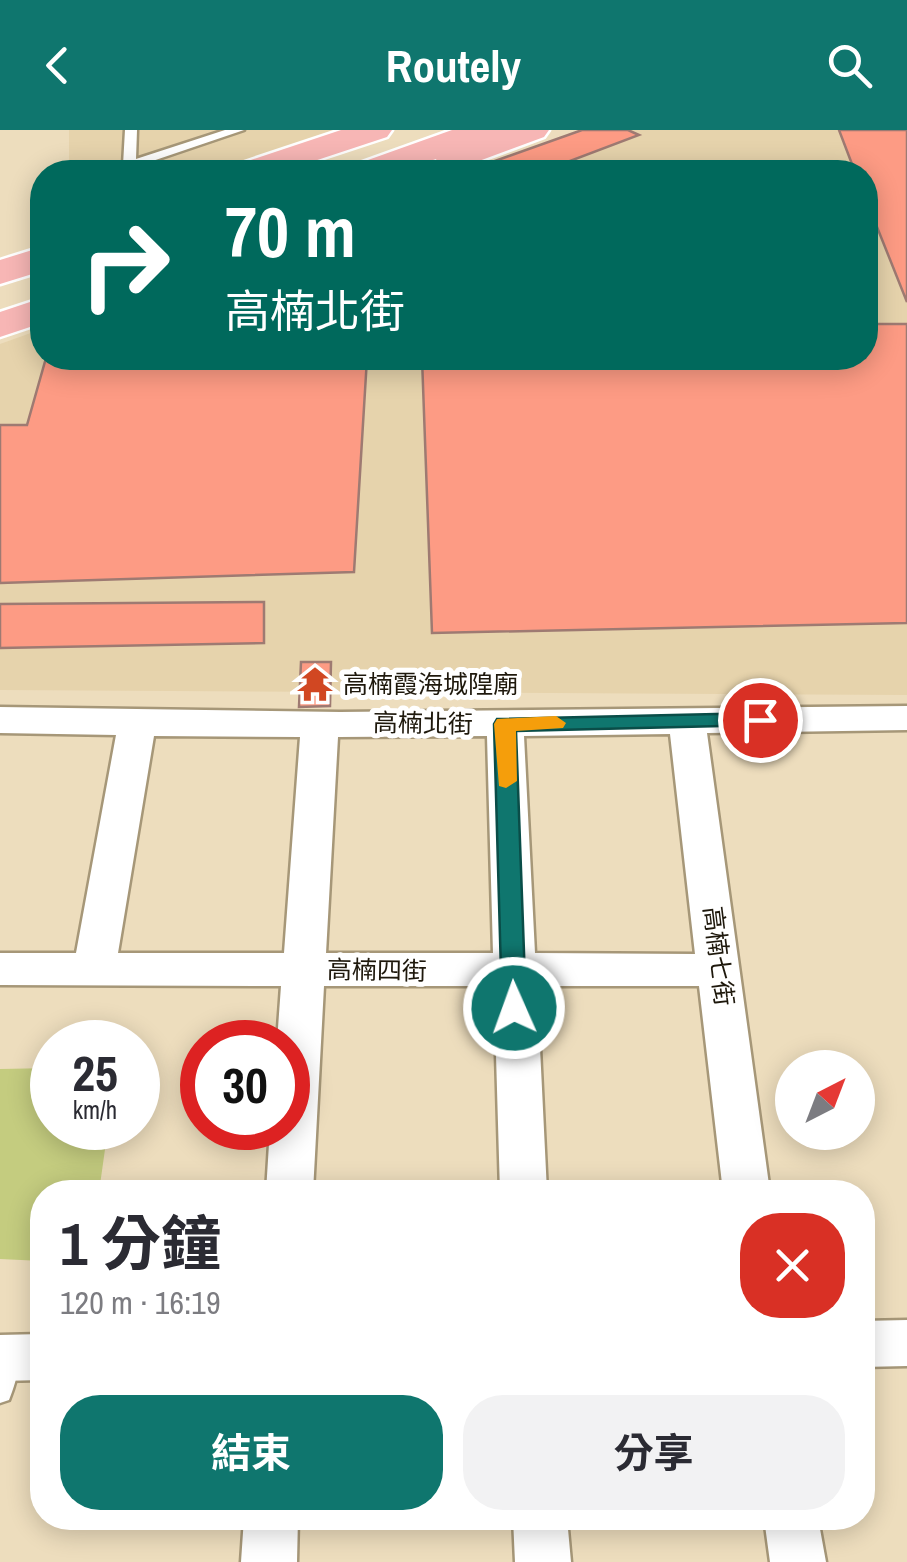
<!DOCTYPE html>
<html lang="zh-TW">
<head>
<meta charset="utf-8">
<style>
  body { margin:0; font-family:"Archivo Narrow","Noto Sans TC",sans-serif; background:#f2f2f3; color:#2b2b33; height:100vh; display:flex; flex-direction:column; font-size:38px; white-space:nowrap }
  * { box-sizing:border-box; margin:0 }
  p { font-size:32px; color:#7c7c81 }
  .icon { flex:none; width:55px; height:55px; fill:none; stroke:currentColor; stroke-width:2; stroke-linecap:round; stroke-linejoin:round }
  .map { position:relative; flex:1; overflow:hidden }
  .panel { position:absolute; left:30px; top:1050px; width:845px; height:350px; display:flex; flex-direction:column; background:#fff; border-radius:40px; box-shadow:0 5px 25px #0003 }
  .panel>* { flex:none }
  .top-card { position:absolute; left:30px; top:30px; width:848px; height:210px; border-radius:40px; box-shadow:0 5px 25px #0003; background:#00695c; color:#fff; overflow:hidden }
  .needle { width:65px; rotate:42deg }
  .fabs { position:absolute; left:775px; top:920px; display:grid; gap:20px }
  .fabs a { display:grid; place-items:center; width:100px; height:100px; border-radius:50%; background:#fff; box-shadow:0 5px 25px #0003; font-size:50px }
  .speed { position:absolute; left:30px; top:890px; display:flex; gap:20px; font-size:50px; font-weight:700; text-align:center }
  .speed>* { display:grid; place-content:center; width:130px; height:130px; border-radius:50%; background:#fff; box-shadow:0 5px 25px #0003; line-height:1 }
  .speed small { font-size:25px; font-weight:400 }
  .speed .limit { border:15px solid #d22; background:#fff; color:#111 }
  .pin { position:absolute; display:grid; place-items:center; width:85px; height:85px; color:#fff; margin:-42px; border:5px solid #fff; border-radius:50%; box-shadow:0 2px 10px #0007 }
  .me { position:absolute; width:110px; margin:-55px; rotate:358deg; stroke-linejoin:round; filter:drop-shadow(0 0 8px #0008) }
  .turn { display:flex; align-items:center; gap:35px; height:210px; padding:0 30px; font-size:45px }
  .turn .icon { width:130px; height:130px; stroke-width:2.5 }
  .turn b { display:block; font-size:70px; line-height:85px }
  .round { display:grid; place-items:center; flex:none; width:105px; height:105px; border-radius:40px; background:#f2f2f3 }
  .overview { display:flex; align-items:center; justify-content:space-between; height:170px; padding:0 30px }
  h1 { font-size:60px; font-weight:700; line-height:75px }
  .button { display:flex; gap:20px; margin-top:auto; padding:20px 30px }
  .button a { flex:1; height:115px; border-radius:40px; background:#0f766e; color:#fff; font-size:40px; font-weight:700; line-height:115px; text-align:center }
  .button a+a { background:#f2f2f3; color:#2b2b33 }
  header { display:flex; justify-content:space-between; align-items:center; height:130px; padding:0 30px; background:#0f766e; color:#fff; font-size:45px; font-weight:700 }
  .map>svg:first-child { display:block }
  .built { fill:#e6d3ac }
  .green { fill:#c4cc7f }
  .building { fill:#fd9b84; stroke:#9e7a72; stroke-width:2.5 }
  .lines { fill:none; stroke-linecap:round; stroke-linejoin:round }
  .service-casing { stroke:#a69778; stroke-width:5 }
  .minor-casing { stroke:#a69778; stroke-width:5 }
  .primary-casing { stroke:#fff; stroke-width:5 }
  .service { fill:#fff; fill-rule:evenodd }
  .minor { fill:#fff; fill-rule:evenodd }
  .primary { fill:#f7b6b5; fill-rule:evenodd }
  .route { fill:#0f766e; stroke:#0a4d48; stroke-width:2.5 }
  .slow { fill:#f59e0b }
  .labels { text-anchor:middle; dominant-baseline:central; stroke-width:10; stroke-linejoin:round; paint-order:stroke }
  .poi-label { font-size:25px; fill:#1e180c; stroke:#fff; text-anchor:start }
  .street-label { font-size:25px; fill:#1e180c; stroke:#fff }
</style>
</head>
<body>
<header><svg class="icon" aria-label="back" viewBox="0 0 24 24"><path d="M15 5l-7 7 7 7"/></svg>Routely<svg class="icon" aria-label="search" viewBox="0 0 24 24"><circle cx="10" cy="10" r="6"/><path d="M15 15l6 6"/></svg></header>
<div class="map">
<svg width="907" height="1432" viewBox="0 0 907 1432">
  <rect width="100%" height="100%" fill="#edddbd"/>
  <path class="built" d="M69,0h275l-132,42h-143z
    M582,0h325v565l-907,-5v-346l42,-15v29h823v-186h-401z"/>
  <path class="green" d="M52,938v60h56l-9,64h-57v69l-42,-2v-190z"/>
  <path class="building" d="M582,0h46l11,5 -98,37h-77z
    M839,0h68v172l-42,-105v-25h-10z
    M865,194h42v299l-475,10 -10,-275h443z
    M46,228h321l-13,214 -354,11v-158h27z
    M264,472v41l-264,5v-44z
    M301,532h30l-1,44 -31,1z"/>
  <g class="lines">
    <defs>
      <path id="service" d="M125,0h12l-1,29 89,-29h19l-115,39 -6,-4z
        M7,1216l9,4c6,14 -1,35 -7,50l-9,3v-54z"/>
      <path id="minor" d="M907,576v24l-200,3 63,459h-47l-24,-206h-162l10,206h-47l-6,-206h-170l-11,206h-47l4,-64h18v-86h-11l4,-56 -281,-1v-32h76l40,-218 -116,-2v-26l340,5zM670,604l25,220 -160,-1 -11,-217zM154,606l146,1 -16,216h-166zM487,606l6,217h-167l12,-216z
        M907,1190v46l-45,1v-46z
        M42,1204v46l-42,1v-46z
        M244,1388h54l-1,44h-56z
        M513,1388h54l4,44h-56z
        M764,1388h54l8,44h-56z"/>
      <path id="primary" d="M341,0h51l-5,7 -106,35h-51l6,-7z
        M452,0h97l-5,7 -92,34 -12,-3 -4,-9 -38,13h-50l6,-7z
        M42,117v24l-42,13v-24z
        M42,168v25l-42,14v-25z"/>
    </defs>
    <use href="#service" class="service-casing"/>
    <use href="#minor" class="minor-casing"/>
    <use href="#primary" class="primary-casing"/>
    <use href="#service" class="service"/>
    <use href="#minor" class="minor"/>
    <use href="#primary" class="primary"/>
  </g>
  <path class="route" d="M760,583l8,2 3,5 -3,5 -252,6 10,277 -3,7h-18l-3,-7 -8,-284 3,-5z"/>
  <path class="slow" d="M556,586l10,7 -3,5 -47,3 1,50 -11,7 -7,-2 -5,-62 3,-5z"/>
  <defs>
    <symbol id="temple-bare" viewBox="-9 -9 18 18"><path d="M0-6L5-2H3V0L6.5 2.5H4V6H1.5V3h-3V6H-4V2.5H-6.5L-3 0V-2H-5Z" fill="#d14722" stroke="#fff" stroke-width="2.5" paint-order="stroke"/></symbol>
  </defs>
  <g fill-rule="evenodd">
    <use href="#temple-bare" x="290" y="529" width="50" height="50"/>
  </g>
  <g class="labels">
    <g class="poi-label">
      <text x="343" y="554">高楠霞海城隍廟</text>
    </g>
    <g class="street-label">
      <text transform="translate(423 593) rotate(1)">高楠北街</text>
      <text transform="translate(719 826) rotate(83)">高楠七街</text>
      <text transform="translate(377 840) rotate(1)">高楠四街</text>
    </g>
  </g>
</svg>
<div class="fabs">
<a><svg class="needle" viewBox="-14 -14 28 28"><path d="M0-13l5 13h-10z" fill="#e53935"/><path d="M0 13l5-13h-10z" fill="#7c7c81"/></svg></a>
</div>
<div class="speed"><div>25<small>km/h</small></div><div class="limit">30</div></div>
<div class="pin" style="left:760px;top:590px;background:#d93025"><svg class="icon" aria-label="arrive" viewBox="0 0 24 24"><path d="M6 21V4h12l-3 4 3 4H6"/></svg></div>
<svg class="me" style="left:514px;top:878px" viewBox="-20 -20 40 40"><circle r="17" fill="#0f766e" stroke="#fff" stroke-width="3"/><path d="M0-11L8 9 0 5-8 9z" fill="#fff"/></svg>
<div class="top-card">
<div class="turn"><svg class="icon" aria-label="right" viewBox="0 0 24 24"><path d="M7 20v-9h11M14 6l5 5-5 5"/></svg><div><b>70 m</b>高楠北街</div></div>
</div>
<section class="panel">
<div class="overview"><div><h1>1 分鐘</h1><p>120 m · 16:19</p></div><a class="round" style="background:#d93025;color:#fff"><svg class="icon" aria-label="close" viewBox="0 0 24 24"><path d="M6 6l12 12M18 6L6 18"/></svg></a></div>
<div class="button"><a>結束</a><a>分享</a></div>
</section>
</div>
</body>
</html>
